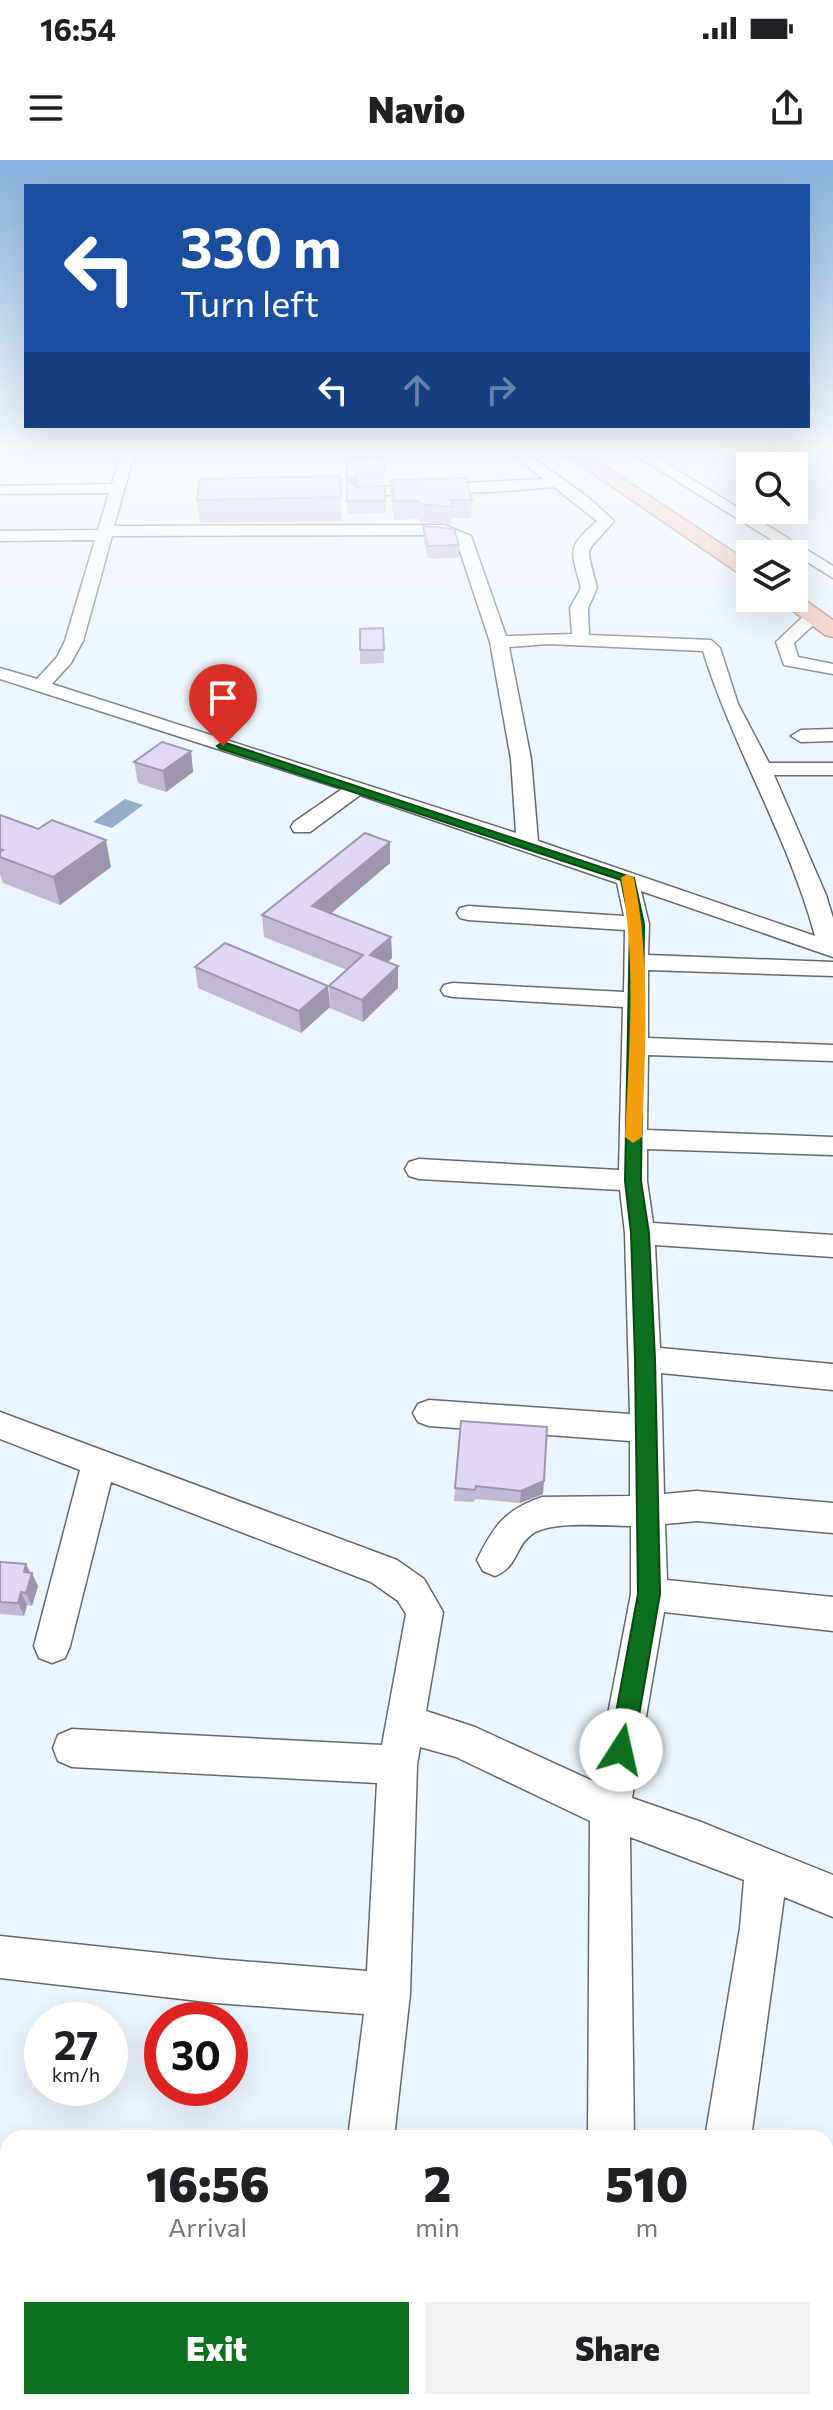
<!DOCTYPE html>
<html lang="en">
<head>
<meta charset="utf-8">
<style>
  body { margin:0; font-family:Commissioner,sans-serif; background:#f2f2f2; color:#202124; height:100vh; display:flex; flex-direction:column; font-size:30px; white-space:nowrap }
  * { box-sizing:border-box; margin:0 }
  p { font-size:26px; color:#757577 }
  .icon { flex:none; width:44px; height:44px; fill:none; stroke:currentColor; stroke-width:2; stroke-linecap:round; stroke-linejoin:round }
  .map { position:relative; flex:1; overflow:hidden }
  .side { position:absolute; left:0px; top:1970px; width:834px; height:280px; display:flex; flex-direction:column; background:#fff; border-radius:24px 24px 0 0; box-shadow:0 8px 32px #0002 }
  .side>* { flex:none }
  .hud { position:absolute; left:24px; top:24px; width:786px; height:244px; border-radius:0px; box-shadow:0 8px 32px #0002; background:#1a4fa0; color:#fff; overflow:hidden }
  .controls { position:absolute; left:736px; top:292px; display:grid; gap:16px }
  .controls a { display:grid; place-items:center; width:72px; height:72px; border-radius:0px; background:#fff; box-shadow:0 8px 32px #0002; font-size:40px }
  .speed { position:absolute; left:24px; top:1842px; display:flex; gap:16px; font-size:40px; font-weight:700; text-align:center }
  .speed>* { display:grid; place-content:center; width:104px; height:104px; border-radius:50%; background:#fff; box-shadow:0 8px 32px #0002; line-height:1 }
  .speed small { font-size:20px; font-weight:400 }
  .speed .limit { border:12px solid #d22; background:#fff; color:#111 }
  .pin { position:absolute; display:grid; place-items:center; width:68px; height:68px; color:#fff; margin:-82px -34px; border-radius:50% 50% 50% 0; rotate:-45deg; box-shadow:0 0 8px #0007 }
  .pin .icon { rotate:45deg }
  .me { position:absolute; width:88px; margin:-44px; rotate:10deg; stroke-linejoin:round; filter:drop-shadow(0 0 6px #0008) }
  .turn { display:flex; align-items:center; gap:28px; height:168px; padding:0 24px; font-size:36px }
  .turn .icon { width:104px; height:104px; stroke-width:2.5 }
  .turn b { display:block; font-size:56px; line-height:68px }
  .lanes { display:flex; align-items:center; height:76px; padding:0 24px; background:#0003; justify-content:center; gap:40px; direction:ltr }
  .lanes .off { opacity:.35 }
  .eta { display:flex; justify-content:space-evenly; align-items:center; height:136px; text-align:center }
  .eta b { font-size:48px; font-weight:800; line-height:56px }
  .cta { display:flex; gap:16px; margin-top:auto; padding:16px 24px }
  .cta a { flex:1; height:92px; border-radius:0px; background:#0e6f1e; color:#fff; font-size:32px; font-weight:800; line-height:92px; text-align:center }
  .cta a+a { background:#f2f2f2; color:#202124 }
  .status { display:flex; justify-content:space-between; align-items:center; height:56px; padding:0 40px; background:#fff; direction:ltr }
  .status svg { height:22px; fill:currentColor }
  header { display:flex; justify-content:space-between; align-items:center; height:104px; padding:0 24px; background:#fff; font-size:36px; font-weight:800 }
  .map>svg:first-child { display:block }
  .water { fill:#94aec9 }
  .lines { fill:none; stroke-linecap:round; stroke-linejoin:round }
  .minor-casing { stroke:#616a71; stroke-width:3 }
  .major-casing { stroke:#ac715f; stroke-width:3 }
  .minor { fill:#fff; fill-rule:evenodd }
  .major { fill:#f5beac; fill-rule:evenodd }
  .wall { fill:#c2b8d5 }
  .shaded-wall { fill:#9e96ae }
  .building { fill:#e1d6f8; stroke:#9e96ae; stroke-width:2 }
  .route { fill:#0e6f1e; stroke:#094814; stroke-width:2 }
  .slow { fill:#f59e0b }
</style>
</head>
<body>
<div class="status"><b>16:54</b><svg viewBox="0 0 49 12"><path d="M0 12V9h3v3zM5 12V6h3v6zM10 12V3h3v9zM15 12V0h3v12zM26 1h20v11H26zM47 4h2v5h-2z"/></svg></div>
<header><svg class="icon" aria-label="menu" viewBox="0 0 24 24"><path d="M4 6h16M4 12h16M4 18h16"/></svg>Navio<svg class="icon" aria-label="share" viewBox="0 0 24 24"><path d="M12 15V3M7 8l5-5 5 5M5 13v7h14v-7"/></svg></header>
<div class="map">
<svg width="833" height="2250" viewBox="0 0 833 2250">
  <rect width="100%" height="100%" fill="#ebf5fd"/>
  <path class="water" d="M125,639l18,6 -31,23 -19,-6z"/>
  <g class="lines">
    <defs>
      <path id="minor" d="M122,288h14l-22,78 330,-1 27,11 35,100 66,-2 -2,-26 11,-20c-10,-39 -15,-39 16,-67l-43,-34 -62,5 -134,4 -7,-4 7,-4 186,-9 -41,-31h16l70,50 25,23c-30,36 -29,19 -17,67l-9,20 1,27 122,5 9,8 18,56 31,59h64v12h-59l52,120 7,23v39l-192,-66 8,33 -1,31 185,7v14l-185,-6v68l185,7v16l-185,-6 -1,75 186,7v18l-186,-6v32l6,42 180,12v22l-178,-12 5,103 173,16v26l-172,-17 3,121 33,-3 136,12v30l-136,-12 -32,3 2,56 166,17v34l-169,-19 -32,186 69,24 132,53v42l-49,-20 -33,241h-46l35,-210 4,-48 -114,-43 4,301h-46l2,-317 -134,-64 -36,-10 -3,18 -7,229 -16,144h-46l16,-124 -148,-11 -216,-25v-42l216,23 151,12 10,-188 -305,-16 -14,-6 -5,-13 5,-13 14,-6 310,16 24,-131 -8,-13 -27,-19 -260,-100 -41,164 -5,12 -13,5 -13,-5 -5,-12 46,-176 -80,-31v-27l397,148 27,19 19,33 -17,99 49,16 120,55 36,-188v-68c-25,0 -81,-6 -100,9 -17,13 -13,32 -36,41l-12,-5 -6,-11c17,-35 28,-50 65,-63l88,-1v-55l-201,-15 -11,-4 -5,-9 5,-9 11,-4 201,14 -5,-181 -5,-43 -201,-11 -10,-3 -4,-7 4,-7 10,-3 200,11 4,-163 -170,-10 -9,-2 -3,-5 3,-5 9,-2 171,9 1,-62 -157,-10 -8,-2 -3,-5 3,-5 8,-2 156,10 -7,-33 -257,-88 -50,37h-16l-3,-5 3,-5 48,-33 -342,-110v-11l37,11 20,-22 8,-16 30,-101 -95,1v-10l98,-1 11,-37 -109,1v-8l112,-2zM443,375l13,4 34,103 21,117 5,74 -464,-149 19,-21 12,-22 29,-105zM548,484l155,7c30,97 85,185 112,285l-277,-95 -7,-82 -22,-112z
        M624,288h17l192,118v12z
        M814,451l9,5 -29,27 4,14 35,7v10l-49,-9 -8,-23 32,-30z
        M833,569v12l-32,1 -10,-6 10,-6z
        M0,2089l8,2v48l-8,-2z
        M317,2242h52v8h-52z
        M585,2242h52v8h-52z"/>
      <path id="major" d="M556,288h21l173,115v15l-7,-2z
        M795,433l38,27v17l-8,-2 -49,-37h18z"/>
    </defs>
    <use href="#minor" class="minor-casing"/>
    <use href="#major" class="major-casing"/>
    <use href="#minor" class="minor"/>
    <use href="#major" class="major"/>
  </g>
  <path class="wall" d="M384,296v28l-27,2h28l1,27 -39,1v-57z
    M340,316l2,45 -142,2 -3,-23z
    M391,320l81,20 -1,18h-19v7l-33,-3v-3l-25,1 -3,-22z
    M423,366l36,19v13l-31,1 -5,-21z
    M383,468l1,35 -24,1v-35z
    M191,591l2,21 -27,20 -28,-9 -4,-21z
    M0,655l111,52 -51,38 -57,-22 -3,-9z
    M390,682v21l-59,50 60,24 1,21 -4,4 10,4v22l-35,34 -33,-14 -1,-22 18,-16 -83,-33 -2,-22z
    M195,807l135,40 -29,26 -103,-45z
    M461,1261l82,73 -23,9 -45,-4 -1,3 -20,-1z
    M0,1402l26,2 12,22 -6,20 -5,-1 -3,11 -24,-2z"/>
  <path class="shaded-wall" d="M358,313v12l-10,8v-12z
    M191,591l2,21 -27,20 -3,-21z
    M106,680l5,27 -51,38 -7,-28z
    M390,682v21l-76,65 -2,-22z
    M391,777l1,21 -21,19 -1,-22z
    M398,806v22l-35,34 -1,-22z
    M328,826l2,21 -29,26 -2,-22z
    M544,1321l-1,13 -23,9 1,-12z
    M26,1404l5,12 1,-3 6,13 -6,20 -6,-13 -2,-21z
    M21,1432l6,13 -3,11 -6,-13z"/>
  <path class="building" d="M384,296v16l-26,1 -10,8 10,6 27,-1v15h-38v-44z
    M340,316l1,21 -144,3 3,-21z
    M466,318l6,22h-21l2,7 -34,-3v-3h-25l-3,-21z
    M423,366l31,3 5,16 -31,1z
    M383,468l1,22h-24v-21z
    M162,582l29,9 -28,20 -29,-9z
    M0,655l38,14 14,-9 54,20 -53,37 -53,-20v-5l3,-2 -3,-1z
    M365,673l25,9 -78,64 79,31 -21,18 28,11 -36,34 -33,-14 34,-31 -101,-40z
    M225,783l103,43 -29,25 -104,-44z
    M461,1261l86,6 -3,54 -23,10 -45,-5 -1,4 -20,-2z
    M0,1402l26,2 -2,8 8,1 -6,20 -5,-1 -3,11 -18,-1z"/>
  <linearGradient id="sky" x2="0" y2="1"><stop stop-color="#86b2dc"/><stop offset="0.48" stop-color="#f6fafe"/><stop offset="1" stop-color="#f6fafe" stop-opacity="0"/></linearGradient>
  <rect width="833" height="603" fill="url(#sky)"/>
  <path class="route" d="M223,582l411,136 10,46 -3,257 8,52 6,126 5,235 -27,156 -4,8 -8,4 -8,-4 -4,-8 29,-156 -3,-235 -4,-126 -6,-52 5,-257 -9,-44 -402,-132 -2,-2z"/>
  <path class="slow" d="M627,714l7,4c17,84 11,173 8,259l-9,6 -8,-6c4,-86 12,-174 -4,-259z"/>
</svg>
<div class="controls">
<a><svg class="icon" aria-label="search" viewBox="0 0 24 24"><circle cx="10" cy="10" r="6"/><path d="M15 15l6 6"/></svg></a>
<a><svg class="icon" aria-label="layers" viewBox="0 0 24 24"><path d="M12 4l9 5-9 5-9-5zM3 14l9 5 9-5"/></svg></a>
</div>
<div class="speed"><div>27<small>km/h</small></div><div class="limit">30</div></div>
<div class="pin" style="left:223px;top:586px;background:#d93025"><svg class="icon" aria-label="arrive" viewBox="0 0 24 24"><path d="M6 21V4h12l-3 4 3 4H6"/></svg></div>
<svg class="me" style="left:621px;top:1590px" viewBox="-20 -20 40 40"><circle r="19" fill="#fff"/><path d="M0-13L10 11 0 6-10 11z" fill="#0e6f1e"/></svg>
<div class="hud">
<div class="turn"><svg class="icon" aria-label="left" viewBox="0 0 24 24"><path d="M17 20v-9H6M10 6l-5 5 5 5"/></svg><div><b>330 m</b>Turn left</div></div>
<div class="lanes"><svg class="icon" aria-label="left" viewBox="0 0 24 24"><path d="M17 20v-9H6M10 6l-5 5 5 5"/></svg><svg class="icon off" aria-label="ahead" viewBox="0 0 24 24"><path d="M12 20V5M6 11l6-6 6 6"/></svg><svg class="icon off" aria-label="right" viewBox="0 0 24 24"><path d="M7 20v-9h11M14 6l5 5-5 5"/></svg></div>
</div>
<section class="side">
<div class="eta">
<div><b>16:56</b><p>Arrival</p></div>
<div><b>2</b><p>min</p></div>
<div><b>510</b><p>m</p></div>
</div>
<div class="cta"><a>Exit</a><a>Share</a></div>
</section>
</div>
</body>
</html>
